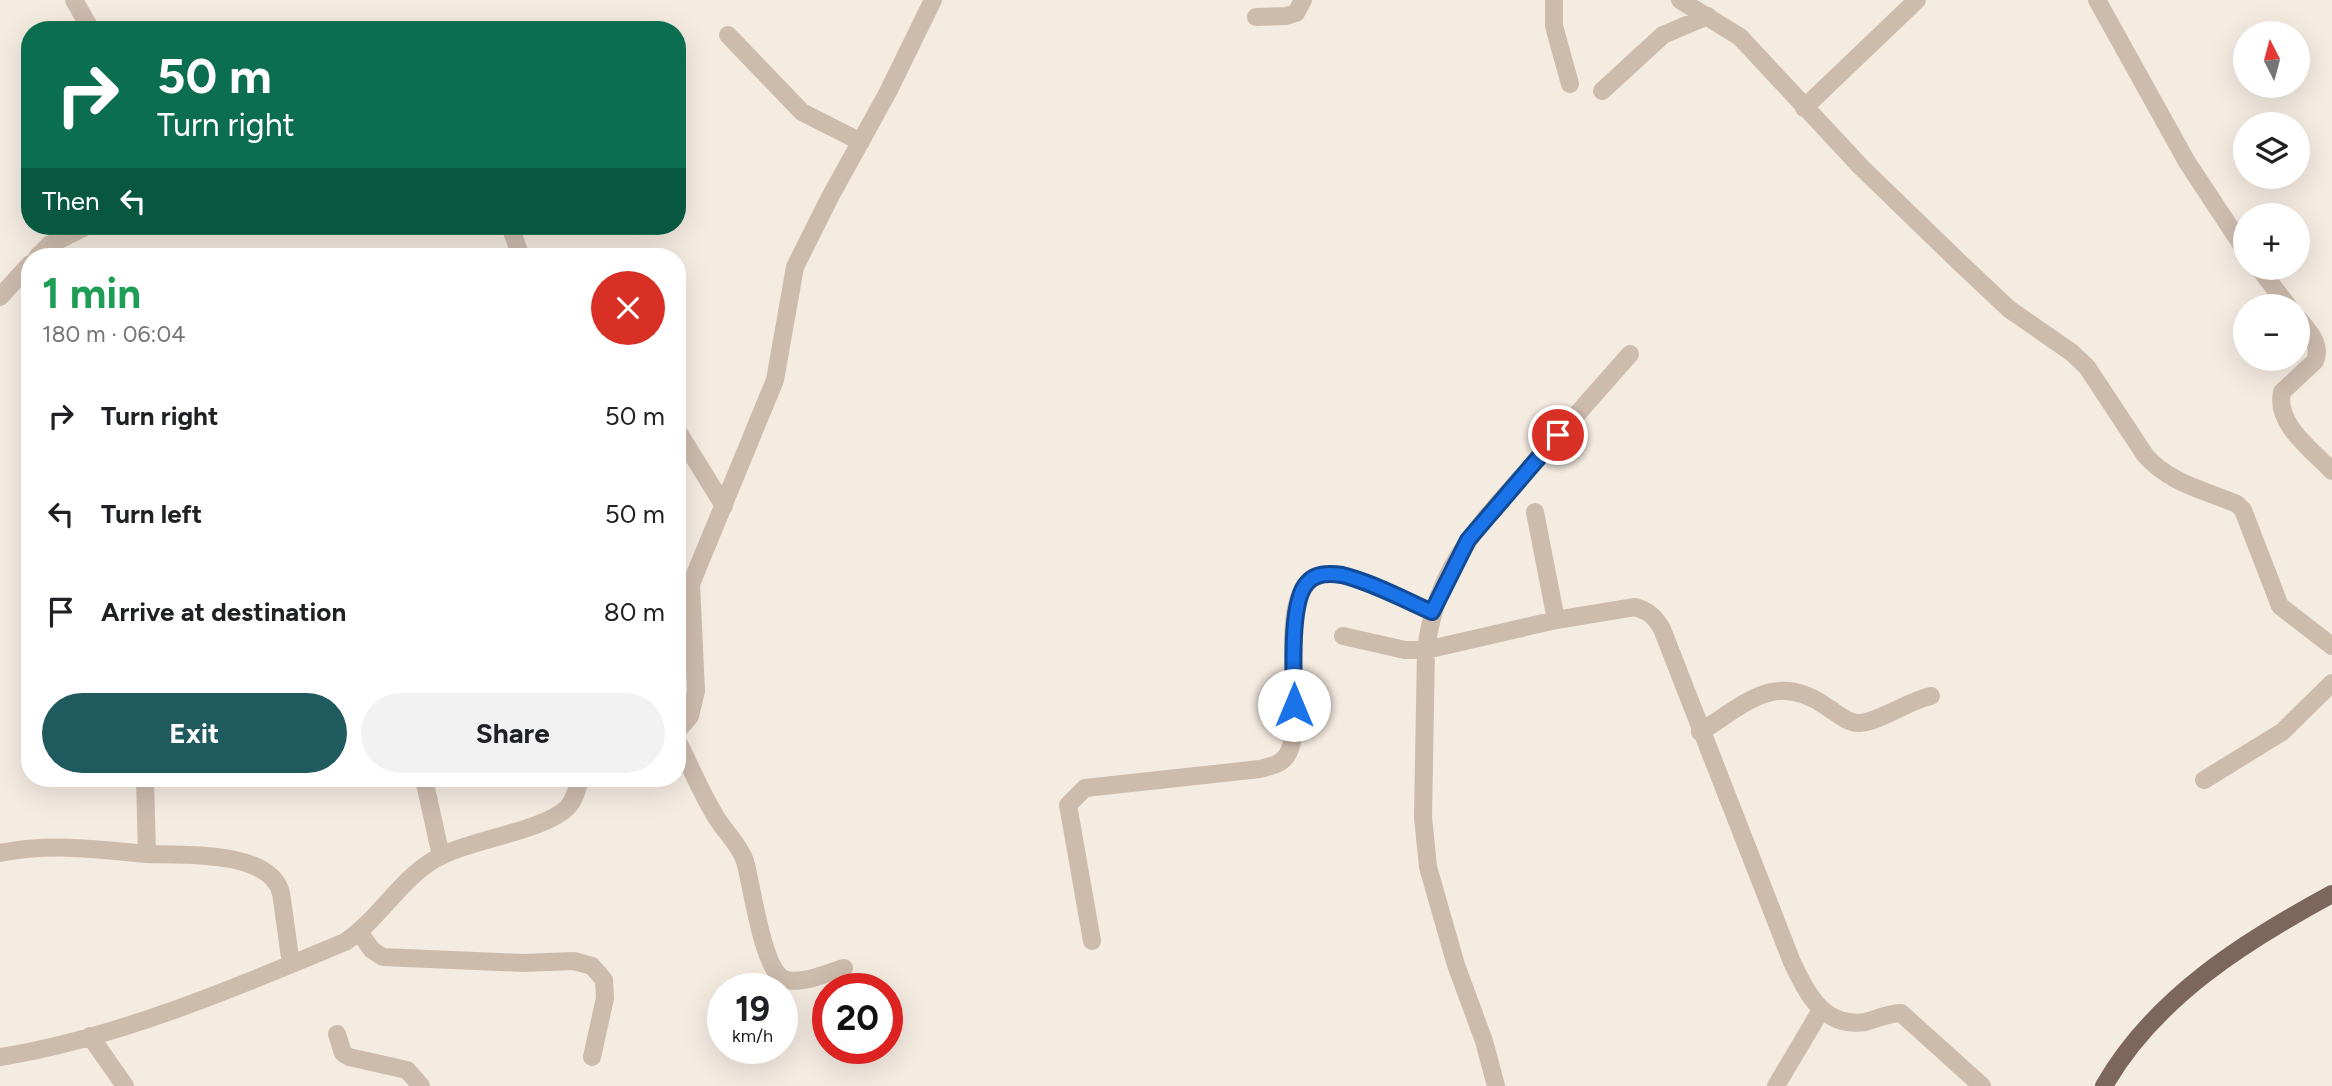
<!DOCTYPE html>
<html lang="en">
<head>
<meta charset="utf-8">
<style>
  body { margin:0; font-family:Figtree,sans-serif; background:#f2f2f2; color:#202124; height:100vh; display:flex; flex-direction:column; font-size:26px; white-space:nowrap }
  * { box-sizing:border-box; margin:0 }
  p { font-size:23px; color:#757577 }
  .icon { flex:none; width:38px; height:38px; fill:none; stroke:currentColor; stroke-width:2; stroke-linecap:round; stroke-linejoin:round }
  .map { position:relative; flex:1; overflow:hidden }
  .panel { position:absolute; left:21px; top:248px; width:665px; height:539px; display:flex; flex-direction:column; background:#fff; border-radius:28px; box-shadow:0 7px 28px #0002 }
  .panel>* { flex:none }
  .top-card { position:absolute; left:21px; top:21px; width:665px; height:214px; border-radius:28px; box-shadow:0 7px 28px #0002; background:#0b6e4f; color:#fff; overflow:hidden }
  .needle { width:46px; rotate:354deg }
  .tools { position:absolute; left:2233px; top:21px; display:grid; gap:14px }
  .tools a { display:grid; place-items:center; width:77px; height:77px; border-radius:50%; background:#fff; box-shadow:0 7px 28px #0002; font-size:35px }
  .speed { position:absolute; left:707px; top:973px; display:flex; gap:14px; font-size:35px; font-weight:700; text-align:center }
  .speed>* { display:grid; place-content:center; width:91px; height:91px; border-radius:50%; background:#fff; box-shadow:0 7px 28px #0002; line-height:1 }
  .speed small { font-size:18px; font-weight:400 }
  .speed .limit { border:10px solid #d22; background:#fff; color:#111 }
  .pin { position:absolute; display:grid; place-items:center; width:60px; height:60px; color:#fff; margin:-30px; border:4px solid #fff; border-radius:50%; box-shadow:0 2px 7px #0007 }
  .me { position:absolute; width:77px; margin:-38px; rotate:0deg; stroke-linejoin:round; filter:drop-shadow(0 0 5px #0008) }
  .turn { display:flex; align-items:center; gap:24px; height:147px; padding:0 21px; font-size:32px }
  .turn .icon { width:91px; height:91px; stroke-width:2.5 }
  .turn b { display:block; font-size:49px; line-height:60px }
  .then { display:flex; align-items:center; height:66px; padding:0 21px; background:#0003; gap:14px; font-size:26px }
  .round { display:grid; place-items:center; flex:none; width:74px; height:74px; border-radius:37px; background:#f2f2f2 }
  .headline { display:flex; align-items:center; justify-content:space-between; height:119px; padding:0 21px }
  h1 { font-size:42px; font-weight:700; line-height:52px; color:#1e9e55 }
  .primary-button { display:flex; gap:14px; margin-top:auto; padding:14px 21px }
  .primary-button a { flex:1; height:80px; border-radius:42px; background:#1f5a5e; color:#fff; font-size:28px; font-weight:700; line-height:80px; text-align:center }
  .primary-button a+a { background:#f2f2f2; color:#202124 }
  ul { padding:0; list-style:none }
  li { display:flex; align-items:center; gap:21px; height:98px; padding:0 21px }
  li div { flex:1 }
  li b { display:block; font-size:26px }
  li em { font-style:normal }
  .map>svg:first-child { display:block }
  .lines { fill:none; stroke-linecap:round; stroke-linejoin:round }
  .minor { stroke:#cdbbac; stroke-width:18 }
  .major { stroke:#7d675c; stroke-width:18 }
  .route-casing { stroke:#114b97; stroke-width:18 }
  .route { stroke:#1a73e8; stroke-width:12 }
</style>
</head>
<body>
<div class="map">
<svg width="2332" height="1086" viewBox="0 0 2332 1086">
  <rect width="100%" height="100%" fill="#f4ebe1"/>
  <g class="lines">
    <path class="minor" d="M74,0l17,30
      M1554,0v26l16,58
      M1680,0l60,37 121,130 96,93 52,49 62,43 16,15 58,88c24,28 59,35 92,49l6,6 37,96 52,40
      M2097,0l90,162 58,88
      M1256,17l30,-1 10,-3 7,-13
      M728,35l74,77 59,30
      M1602,91l61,-56 45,-19
      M1804,108l113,-108
      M510,226l11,31
      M37,257l12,-12 38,-19
      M2259,268l29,38
      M0,297l30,-33
      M2298,318c10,13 24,25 17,43l-33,31c-7,32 30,58 50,79
      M677,430l47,76
      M1535,512l21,108
      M1343,636l62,14h21c10,-84 55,-127 108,-187 32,-36 64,-73 96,-109
      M677,731l13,-15 6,-25 -5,-107 84,-204 20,-113 35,-70 58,-105 45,-92
      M1700,732c46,-28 75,-62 127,-25 10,6 21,17 33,16 19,-1 48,-22 71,-27
      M677,740c13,25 24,53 39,77 9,15 23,27 29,44 7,25 17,104 37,117 15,9 47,-6 62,-10
      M145,779l2,75c36,1 123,-4 134,39l10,71
      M424,779l17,77
      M2204,780l78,-48 50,-49
      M0,853c50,-10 96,-4 147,1
      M359,932l13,18 11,7 140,6 51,-2 18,5 12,14 1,18 -13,59
      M1092,941l-24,-136 17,-17 175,-19c10,-3 21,-4 27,-14 24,-36 -23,-184 45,-181 26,1 75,27 100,38
      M337,1034l6,19 6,4 58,13 14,16
      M90,1036l35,50
      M0,1057c112,-17 240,-71 345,-115 36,-24 57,-67 96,-86 30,-16 104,-26 126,-48 8,-8 10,-19 13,-29
      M1496,1086l-12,-45 -28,-76 -28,-98 -5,-50 3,-167 130,-30 79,-13c14,4 20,10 27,22l130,333c15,31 31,66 73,60 12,-3 24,-9 36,-9l81,73
      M1776,1086l45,-76"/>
    <path class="major" d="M2104,1086c50,-88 141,-145 228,-192"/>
  </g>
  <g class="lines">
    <defs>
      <path id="route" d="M1294,705c0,-27 -5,-103 13,-122 8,-10 23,-10 35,-8 29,7 63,25 90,37l36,-72 90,-105"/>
    </defs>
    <use href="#route" class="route-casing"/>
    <use href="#route" class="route"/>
  </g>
</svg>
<div class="tools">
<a><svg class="needle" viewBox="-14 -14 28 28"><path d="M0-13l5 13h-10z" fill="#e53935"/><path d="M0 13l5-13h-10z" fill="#757577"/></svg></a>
<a><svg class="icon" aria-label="layers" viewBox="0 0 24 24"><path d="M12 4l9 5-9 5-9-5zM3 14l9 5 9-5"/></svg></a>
<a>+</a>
<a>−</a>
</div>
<div class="speed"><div>19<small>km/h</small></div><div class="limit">20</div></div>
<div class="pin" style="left:1558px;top:435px;background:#d93025"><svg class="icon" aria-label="arrive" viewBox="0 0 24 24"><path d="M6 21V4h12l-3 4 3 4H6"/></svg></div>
<svg class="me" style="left:1294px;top:705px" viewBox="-20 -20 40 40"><circle r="19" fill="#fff"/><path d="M0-13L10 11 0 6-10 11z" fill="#1a73e8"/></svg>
<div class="top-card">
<div class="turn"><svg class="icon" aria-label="right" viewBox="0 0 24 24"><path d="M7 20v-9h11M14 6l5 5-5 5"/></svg><div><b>50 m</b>Turn right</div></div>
<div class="then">Then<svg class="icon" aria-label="left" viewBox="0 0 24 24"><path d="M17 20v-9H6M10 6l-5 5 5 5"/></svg></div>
</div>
<section class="panel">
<div class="headline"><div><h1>1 min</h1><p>180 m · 06:04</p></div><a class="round" style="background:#d93025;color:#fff"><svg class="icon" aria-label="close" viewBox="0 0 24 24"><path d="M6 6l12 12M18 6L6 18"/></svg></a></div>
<ul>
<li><svg class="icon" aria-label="right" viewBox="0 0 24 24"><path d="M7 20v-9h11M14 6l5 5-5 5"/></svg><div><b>Turn right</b></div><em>50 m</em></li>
<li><svg class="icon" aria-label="left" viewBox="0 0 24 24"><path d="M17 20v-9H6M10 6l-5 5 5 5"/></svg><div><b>Turn left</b></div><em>50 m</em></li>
<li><svg class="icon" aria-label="arrive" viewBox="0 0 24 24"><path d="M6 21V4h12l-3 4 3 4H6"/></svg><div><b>Arrive at destination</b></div><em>80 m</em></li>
</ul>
<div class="primary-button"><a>Exit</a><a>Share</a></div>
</section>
</div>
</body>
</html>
